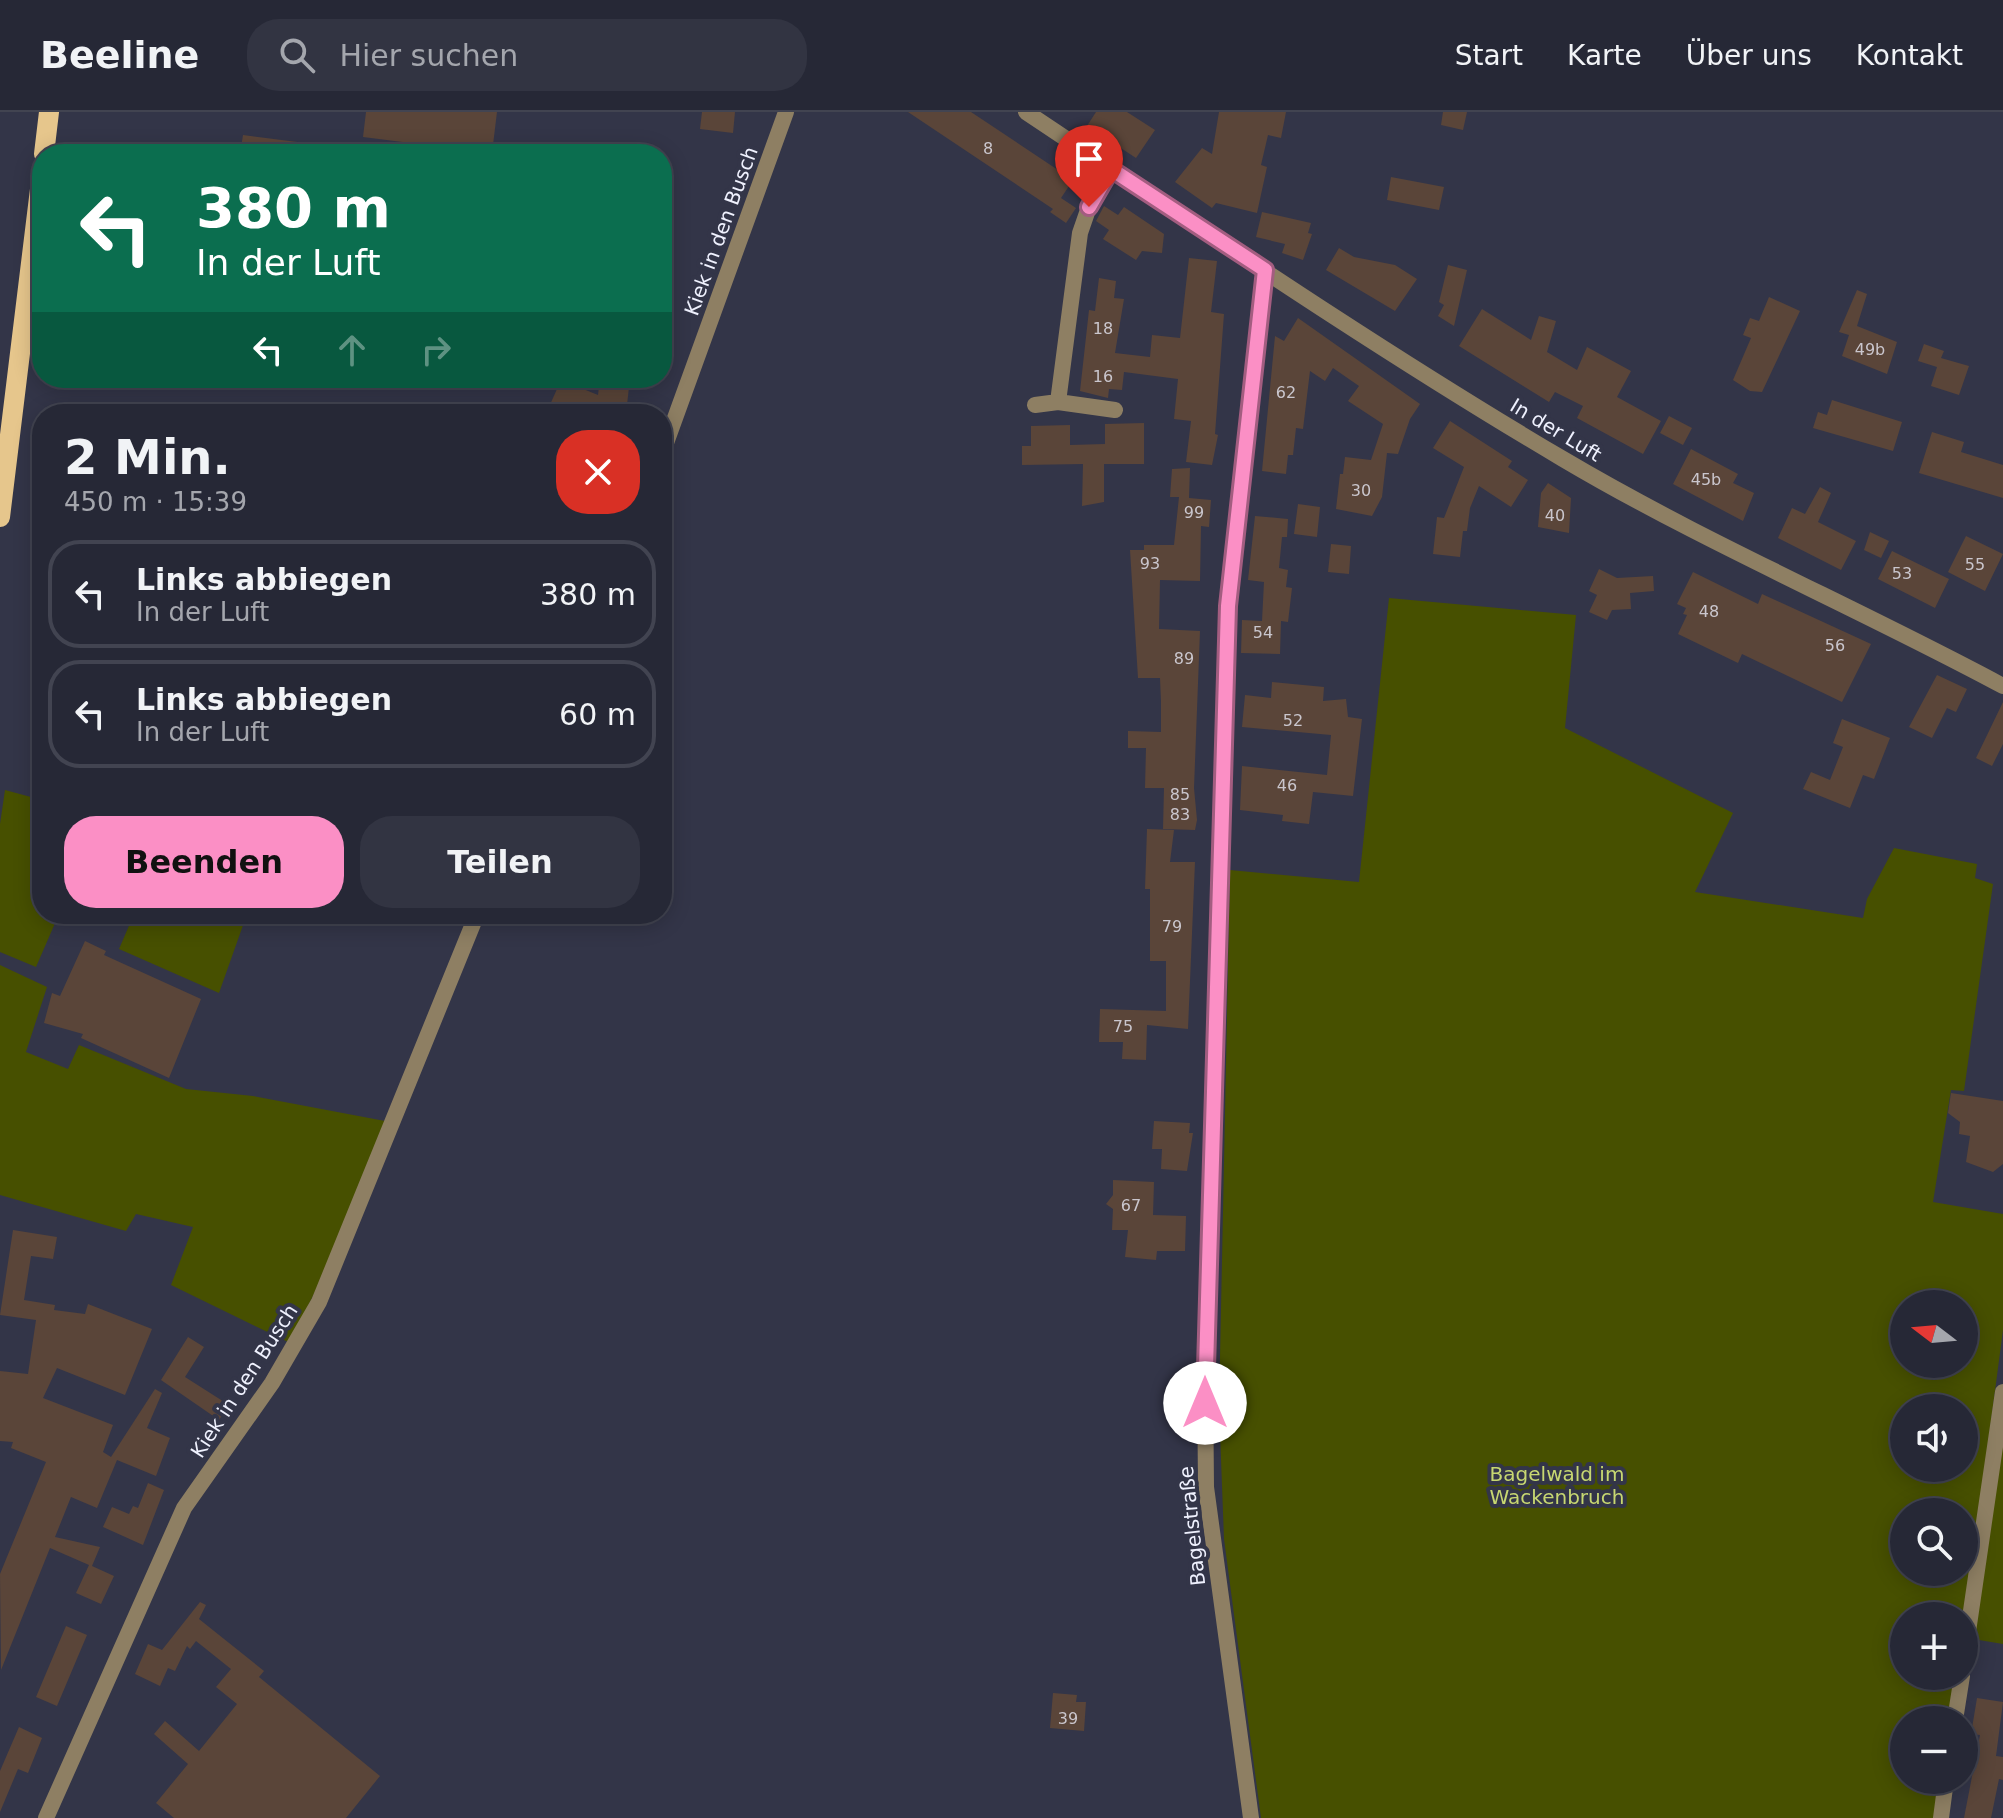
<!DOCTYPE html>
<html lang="de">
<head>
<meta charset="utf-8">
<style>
  body { margin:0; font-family:"DejaVu Sans",sans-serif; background:#323442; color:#f1f3f6; height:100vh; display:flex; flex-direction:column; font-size:30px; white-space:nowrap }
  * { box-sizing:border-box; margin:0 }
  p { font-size:26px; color:#a4a6ad }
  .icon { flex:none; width:44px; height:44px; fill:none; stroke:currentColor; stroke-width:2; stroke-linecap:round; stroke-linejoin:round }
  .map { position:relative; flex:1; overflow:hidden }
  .side { position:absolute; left:32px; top:292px; width:640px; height:520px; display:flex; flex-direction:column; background:#262836; border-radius:32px; box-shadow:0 4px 20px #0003,0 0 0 2px #424451 }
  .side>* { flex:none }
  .banner { position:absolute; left:32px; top:32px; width:640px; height:244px; border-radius:32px; box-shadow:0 4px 20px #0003,0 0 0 2px #424451; background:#0b6e4f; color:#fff; overflow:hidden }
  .needle { width:52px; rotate:286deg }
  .buttons { position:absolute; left:1890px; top:1178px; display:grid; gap:16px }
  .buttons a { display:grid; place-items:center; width:88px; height:88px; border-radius:50%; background:#262836; box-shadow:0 4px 20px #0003,0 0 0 2px #424451; font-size:40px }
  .pin { position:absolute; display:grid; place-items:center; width:68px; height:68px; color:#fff; margin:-82px -34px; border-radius:50% 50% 50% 0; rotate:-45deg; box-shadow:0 0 8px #0007 }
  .pin .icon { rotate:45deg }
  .me { position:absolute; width:88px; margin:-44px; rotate:0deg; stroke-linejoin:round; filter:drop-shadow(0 0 6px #0008) }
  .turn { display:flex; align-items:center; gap:28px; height:168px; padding:0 32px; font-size:36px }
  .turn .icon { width:104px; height:104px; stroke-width:2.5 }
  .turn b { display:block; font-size:56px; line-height:68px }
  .lanes { display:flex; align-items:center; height:76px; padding:0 32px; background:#0003; justify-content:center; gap:40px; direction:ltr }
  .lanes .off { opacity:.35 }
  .round { display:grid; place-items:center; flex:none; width:84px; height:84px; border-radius:32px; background:#323442 }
  .summary { display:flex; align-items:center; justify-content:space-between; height:136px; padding:0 32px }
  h1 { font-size:48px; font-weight:700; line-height:60px }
  .action { display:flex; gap:16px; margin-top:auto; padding:16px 32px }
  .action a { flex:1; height:92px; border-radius:32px; background:#fb8fc5; color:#111; font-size:32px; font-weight:700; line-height:92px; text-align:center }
  .action a+a { background:#323442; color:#f1f3f6 }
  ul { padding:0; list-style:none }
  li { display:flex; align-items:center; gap:24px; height:108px; margin:0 16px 12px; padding:0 16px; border:4px solid #424451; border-radius:32px }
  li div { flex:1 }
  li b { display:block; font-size:30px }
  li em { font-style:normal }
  header { display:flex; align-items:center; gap:48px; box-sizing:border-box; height:112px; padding:0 40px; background:#262836; border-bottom:2px solid #424451 }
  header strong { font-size:38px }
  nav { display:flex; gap:44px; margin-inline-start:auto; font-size:28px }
  .search { width:560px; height:72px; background:#323442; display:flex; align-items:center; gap:20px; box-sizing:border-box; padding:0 28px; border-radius:32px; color:#a4a6ad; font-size:30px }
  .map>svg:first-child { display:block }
  .green { fill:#475000; fill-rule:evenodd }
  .building { fill:#5a4539 }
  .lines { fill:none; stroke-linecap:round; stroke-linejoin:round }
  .street { stroke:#8e7f63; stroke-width:16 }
  .primary { stroke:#e6c68c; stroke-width:20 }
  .route-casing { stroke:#a35d80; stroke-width:20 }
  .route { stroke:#fb8fc5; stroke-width:14 }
  .labels { text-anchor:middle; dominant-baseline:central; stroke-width:8; stroke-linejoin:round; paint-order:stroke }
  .number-label { font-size:16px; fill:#cac6cd }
  .street-label { font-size:20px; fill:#eff1fe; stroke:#333548 }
  .park-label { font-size:20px; fill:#c7d771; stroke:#333548 }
</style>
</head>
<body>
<header>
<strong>Beeline</strong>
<div class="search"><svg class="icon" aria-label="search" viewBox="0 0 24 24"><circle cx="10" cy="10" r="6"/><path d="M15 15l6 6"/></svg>Hier suchen</div>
<nav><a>Start</a><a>Karte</a><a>Über uns</a><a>Kontakt</a></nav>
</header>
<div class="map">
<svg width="2003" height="1706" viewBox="0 0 2003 1706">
  <rect width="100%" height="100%" fill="#333548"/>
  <path class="green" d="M1389,486l187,17 -11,113 168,85 -38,79 168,26 4,-19 27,-51 83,16 -2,14 18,6 -29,207 -13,-1 -18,112 70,12v116l-39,296v-10h-60v60h53l-5,44h-48v60h39l-5,38h-677l-37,-279 -5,-133 11,-536 129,12zM1904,1192h60v60h-60zM1904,1296h60v60h-60zM1904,1400h60v60h-60z
    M5,678l37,10v114h17l-23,53 -36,-15v-128z
    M134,802h113l-28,79 -100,-44z
    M0,853l47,22 -21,65 42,17 11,-24 107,44 67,7 132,25 -53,136 -42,86 -119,-58 22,-58 -57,-13 -10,17 -126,-36z
    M2003,1323v209l-30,-5z"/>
  <path class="building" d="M366,0h131l-5,41 -29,-3v4h-22l1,-7 -79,-10z
    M702,0h33l-2,21 -33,-4z
    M908,0h63l102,68 -12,18 15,10 -10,15 -16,-11 3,-3z
    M1096,0h31l28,18 -19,28 -49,-32z
    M1219,0h67l-5,26 -13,-3 -7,30 6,2 -10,46 -41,-10 -4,5 -37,-26 27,-34 10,6z
    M1443,0h24l-4,18 -22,-5z
    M243,23l70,9v10h-73z
    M1391,65l53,10 -5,23 -52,-10z
    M1104,94l14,9 6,-8 40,27 -2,19 -20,-2 -6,9 -33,-21 6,-9 -13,-9z
    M1262,100l49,11 -3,10 4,1 -9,26 -21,-7 3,-9 -29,-7z
    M1339,136l15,9 41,8 22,14 -22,32 -69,-41z
    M1189,146l28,3 -6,51 13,2 -9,120 3,1 -6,30 -26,-3 5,-41 -17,-2 4,-40 -54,-7 -2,18 -13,-1 -1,9 -28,-7 9,-81 6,1 4,-33 17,3 -2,17 10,1 -9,54 35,4 2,-22 28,3z
    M1448,153l19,5 -13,56 -16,-10 6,-11 -5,-3z
    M1857,178l10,4 -10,32 40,16 -10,32 -45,-18 7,-21 -10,-3z
    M1769,185l31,14 -38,81 -12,-1 -17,-11 18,-42 -8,-3 7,-17 9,3z
    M1482,197l49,31 8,-24 17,5 -9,31 30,18 10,-23 44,24 -14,26 44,24 -18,33 -66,-36 6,-12 -28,-14 -6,10 -90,-56z
    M1298,206l122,86 -10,15 -12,35 -11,-1 -5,44 -10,19 -36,-7 4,-35h3l2,-17 26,3 12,-36 -35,-23 11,-15 -26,-18 -8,13 -15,-10 -7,58 -7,-1 -3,27h-5l-2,19 -24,-3 13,-135 9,5z
    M1924,232l20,7 -3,7 28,8 -10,29 -28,-9 6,-19 -19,-6z
    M600,266h30l-4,36h-61l-16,-7 12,-27 37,15z
    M1832,288l70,22 -9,29 -80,-23 5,-16 9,3z
    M1669,304l23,12 -9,17 -23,-12z
    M1450,309l62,40 -4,6 20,13 -17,27 -32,-21 -9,22 -3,23h-4l-3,26 -27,-3 4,-37 7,1 20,-51 -31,-19z
    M1144,311v41h-40v38l-22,4 1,-42 -61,1v-19h9v-20l39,-1v20l35,-1v-20z
    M1932,320l32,10 -3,10 42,13v33l-84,-25z
    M1691,337l47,25 -5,9 21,10 -11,28 -70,-37z
    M1190,356l-1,30 22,2 -2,27 -8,-1 -1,55 -40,-1 -1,49 41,2 -6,157 3,32 -2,10 -32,-1 1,-41h-19l1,-40h-18v-17l33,1v-30l-1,-24h-22l-8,-128h14v-5h30l5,-48h-9l2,-28z
    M1548,371l23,15 -2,35 -31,-6 3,-34z
    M1820,375l11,6 -13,29 38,19 -15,29 -63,-32 14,-30 13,6z
    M1298,392l22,3 -3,30 -23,-3z
    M1255,404l33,3 -1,18h-5l-3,31 9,2 -2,17 6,1 -4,34 -7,-1 -1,33 -39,-1 1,-33 20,1 2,-39 -16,-2z
    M1870,420l19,9 -8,17 -17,-8z
    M1966,424l37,18 -18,37 -37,-19z
    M1331,432l20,2 -2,28 -21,-2z
    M1892,439l57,28 -14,29 -57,-29z
    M1599,457l18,9 36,-2 1,15 -24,2 1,16 -19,1 -5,10 -18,-8 8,-17 -8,-4z
    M1693,460l65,32 4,-10 109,50 -29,58 -100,-48 -4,9 -60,-29 9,-19 -4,-1 3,-6 -9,-4z
    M1937,563l30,14 -11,23 -9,-4 -15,30 -23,-11z
    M1272,570l52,5 -1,14 23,-2 2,18 14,2 -9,77 -40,-4 -4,32 -27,-3 1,-6 -43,-5 2,-44 85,9 4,-40 -89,-8 3,-32 26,3z
    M2003,590v42l-11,22 -16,-8z
    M1842,607l48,19 -16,41 -11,-4 -13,33 -47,-19 8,-17 19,8 13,-33 -10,-4z
    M1147,717l27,1 -4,32h25l-7,167 -41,-4 -1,35 -24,-1 1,-17h-24l1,-33 66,2v-50h-16v-72h-5z
    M85,829l21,10 -2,4 97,44 -32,79 -88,-40 2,-4 -39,-11 8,-30 8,3z
    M1951,981l52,8v63l-10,8 -27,-10 4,-26 -11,-2 1,-12 -12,-9z
    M1154,1009l36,2 -1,10h4l-6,38 -26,-2 1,-20h-10z
    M1113,1068l41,2 -1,33 33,1 -1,35h-28l-1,9 -31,-3 3,-27h-16l1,-21 -7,-5 7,-9z
    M13,1118l44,7 -4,22 -22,-3 -7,44 31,5 -1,5 31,4 3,-10 64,25 -27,66 -68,-27 -14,30 70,27 -10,27 8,5 44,-68 7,4 -15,35 23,10 -14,38 -39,-16 -20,48 -26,-11 -16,40 45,10 -8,19 22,10 -13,28 -25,-11 13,-28 -39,-17 -49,122 -1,-96 46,-112 -35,-14 2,-6 -13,-1v-70l28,3 8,-54 -36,-5z
    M188,1225l16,10 -19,30 44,28 -10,15 -58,-40z
    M148,1371l16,7 -21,55 -40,-18 9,-20 17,7 4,-8 5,2z
    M200,1490l6,3 -7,14 65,52 -5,6 121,99 -34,42h-172l-18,-15 32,-39 -34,-30 11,-13 34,30 38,-47 -21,-17 15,-18 -35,-28 -6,8 -3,-3 -12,25 -7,-3 -8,18 -25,-12 13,-30 14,6z
    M66,1514l21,9 -30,71 -21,-9z
    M1053,1581l24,2 -1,7h10l-2,29 -34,-3z
    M1977,1586l26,4 -7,54 7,1v23l-4,-1 -8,39h-27l16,-83 -9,-1z
    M19,1615l23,11 -14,35 -10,-4 -18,43v-41z"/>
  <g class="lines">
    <path class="street" d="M1026,0c177,118 354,239 537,347 142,84 295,149 440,227
      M1111,57l-22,38 -9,26 -22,169 57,8
      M1035,293l23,-3
      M662,342l124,-342
      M1964,1547l39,-267
      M1955,1608l7,-44
      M46,1706l138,-310 88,-125 47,-81 158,-388
      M1251,1706l-45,-331 -1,-112 23,-769 37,-336
      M1941,1706l5,-38"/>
    <path class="primary" d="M44,42l5,-42
      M0,405l42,-344"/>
  </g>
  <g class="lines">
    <defs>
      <path id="route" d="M1089,95l22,-38 154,101 -37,336 -23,797"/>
    </defs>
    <use href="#route" class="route-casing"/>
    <use href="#route" class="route"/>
  </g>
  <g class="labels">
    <g class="number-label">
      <text x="988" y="36">8</text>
      <text x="1103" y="216">18</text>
      <text x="1870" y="237">49b</text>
      <text x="1103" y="264">16</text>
      <text x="1286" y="280">62</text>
      <text x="1706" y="367">45b</text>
      <text x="1361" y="378">30</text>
      <text x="1194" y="400">99</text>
      <text x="1555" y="403">40</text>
      <text x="1150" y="451">93</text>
      <text x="1975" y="452">55</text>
      <text x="1902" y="461">53</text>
      <text x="1709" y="499">48</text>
      <text x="1263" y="520">54</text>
      <text x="1835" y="533">56</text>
      <text x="1184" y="546">89</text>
      <text x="1293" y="608">52</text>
      <text x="1287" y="673">46</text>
      <text x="1180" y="682">85</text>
      <text x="1180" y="702">83</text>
      <text x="1172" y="814">79</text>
      <text x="1123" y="914">75</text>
      <text x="1131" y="1093">67</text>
      <text x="1068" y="1606">39</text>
    </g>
    <g class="street-label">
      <text transform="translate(721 119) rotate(-70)">Kiek in den Busch</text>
      <text transform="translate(1556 318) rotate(31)">In der Luft</text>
      <text transform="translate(244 1269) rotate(-57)">Kiek in den Busch</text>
      <text transform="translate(1192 1414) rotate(-96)">Bagelstraße</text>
    </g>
    <g class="park-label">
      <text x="1557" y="1362">Bagelwald im<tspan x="1557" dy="23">Wackenbruch</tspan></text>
    </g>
  </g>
</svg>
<div class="buttons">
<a><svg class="needle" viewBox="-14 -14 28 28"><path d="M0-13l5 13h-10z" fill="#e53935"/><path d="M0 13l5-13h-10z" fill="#a4a6ad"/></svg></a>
<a><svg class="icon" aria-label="sound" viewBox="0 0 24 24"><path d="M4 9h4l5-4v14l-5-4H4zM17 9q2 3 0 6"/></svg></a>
<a><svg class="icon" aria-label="search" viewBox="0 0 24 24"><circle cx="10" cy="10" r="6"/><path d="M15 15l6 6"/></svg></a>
<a>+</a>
<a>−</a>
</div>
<div class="pin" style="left:1089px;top:95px;background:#d93025"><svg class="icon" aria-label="arrive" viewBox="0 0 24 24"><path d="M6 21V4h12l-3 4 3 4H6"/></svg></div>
<svg class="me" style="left:1205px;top:1291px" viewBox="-20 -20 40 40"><circle r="19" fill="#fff"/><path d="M0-13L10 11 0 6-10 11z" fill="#fb8fc5"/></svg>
<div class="banner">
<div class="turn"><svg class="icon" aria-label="left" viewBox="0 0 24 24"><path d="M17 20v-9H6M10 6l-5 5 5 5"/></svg><div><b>380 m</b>In der Luft</div></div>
<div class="lanes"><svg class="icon" aria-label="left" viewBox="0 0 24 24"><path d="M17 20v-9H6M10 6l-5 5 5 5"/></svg><svg class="icon off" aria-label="ahead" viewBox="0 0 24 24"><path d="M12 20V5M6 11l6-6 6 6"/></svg><svg class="icon off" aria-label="right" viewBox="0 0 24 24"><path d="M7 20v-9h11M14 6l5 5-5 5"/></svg></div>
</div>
<section class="side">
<div class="summary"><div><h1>2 Min.</h1><p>450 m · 15:39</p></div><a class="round" style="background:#d93025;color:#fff"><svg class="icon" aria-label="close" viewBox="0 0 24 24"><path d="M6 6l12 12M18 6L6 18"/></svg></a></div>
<ul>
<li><svg class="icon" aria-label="left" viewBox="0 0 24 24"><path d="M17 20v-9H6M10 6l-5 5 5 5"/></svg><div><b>Links abbiegen</b><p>In der Luft</p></div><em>380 m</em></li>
<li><svg class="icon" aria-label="left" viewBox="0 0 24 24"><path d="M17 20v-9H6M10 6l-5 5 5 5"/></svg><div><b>Links abbiegen</b><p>In der Luft</p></div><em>60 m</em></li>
</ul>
<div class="action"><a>Beenden</a><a>Teilen</a></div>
</section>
</div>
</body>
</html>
